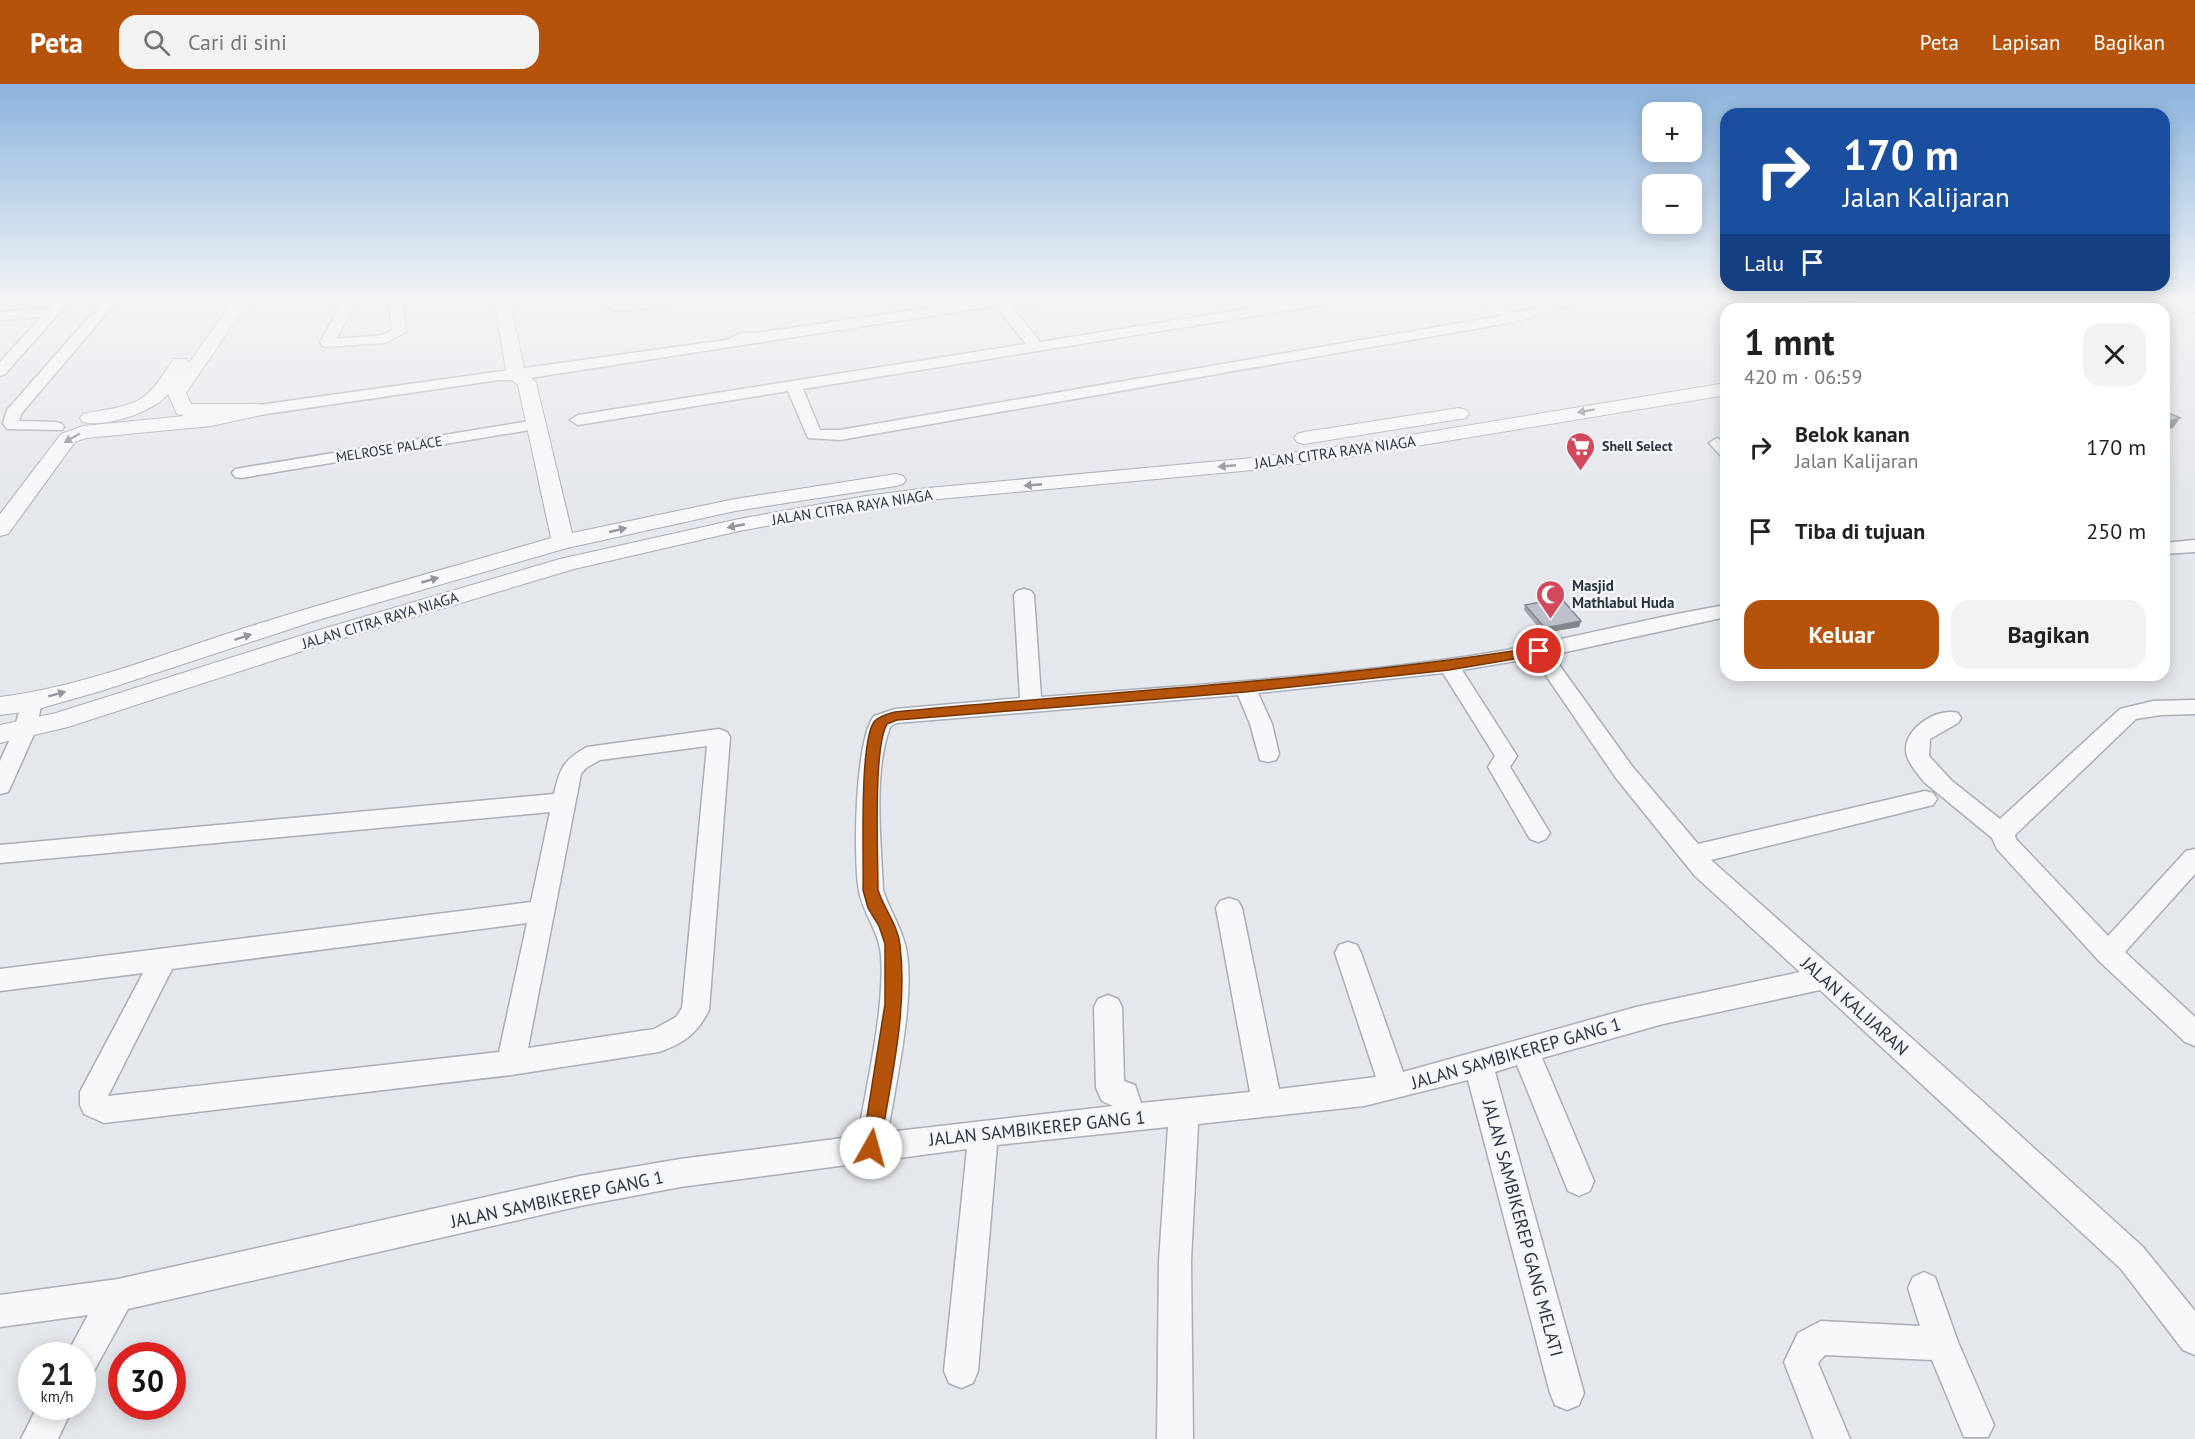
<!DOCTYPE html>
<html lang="id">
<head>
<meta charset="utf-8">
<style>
  body { margin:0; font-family:"PT Sans",sans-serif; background:#f2f2f2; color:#222; height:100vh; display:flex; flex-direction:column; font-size:22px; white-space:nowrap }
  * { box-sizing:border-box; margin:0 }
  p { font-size:20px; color:#767676 }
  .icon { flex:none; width:33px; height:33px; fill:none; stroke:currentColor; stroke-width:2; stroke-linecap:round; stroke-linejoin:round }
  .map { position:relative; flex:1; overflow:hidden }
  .sheet { position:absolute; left:1720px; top:219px; width:450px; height:378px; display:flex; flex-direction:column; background:#fff; border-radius:18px; box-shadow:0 3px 15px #0003 }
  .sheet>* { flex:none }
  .top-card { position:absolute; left:1720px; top:24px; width:450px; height:183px; border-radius:18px; box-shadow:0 3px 15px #0003; background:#1a4fa0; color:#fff; overflow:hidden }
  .tools { position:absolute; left:1642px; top:18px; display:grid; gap:12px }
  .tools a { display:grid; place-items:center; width:60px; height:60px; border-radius:12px; background:#fff; box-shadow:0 3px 15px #0003; font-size:30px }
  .speed { position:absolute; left:18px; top:1258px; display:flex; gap:12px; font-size:30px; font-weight:700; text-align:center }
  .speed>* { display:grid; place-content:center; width:78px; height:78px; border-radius:50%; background:#fff; box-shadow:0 3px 15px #0003; line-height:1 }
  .speed small { font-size:15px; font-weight:400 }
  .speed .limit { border:9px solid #d22; background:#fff; color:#111 }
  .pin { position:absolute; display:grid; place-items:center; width:51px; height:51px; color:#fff; margin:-26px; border:3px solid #fff; border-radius:50%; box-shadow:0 2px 6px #0007 }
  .me { position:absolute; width:66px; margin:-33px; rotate:7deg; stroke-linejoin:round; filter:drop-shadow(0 0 4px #0008) }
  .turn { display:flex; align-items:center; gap:21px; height:126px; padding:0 24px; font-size:27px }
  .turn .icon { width:78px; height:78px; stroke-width:2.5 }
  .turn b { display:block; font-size:42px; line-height:51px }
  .then { display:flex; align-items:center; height:57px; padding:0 24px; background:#0003; gap:12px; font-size:22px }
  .round { display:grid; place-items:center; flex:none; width:63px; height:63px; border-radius:18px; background:#f2f2f2 }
  .overview { display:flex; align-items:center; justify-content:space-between; height:102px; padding:0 24px }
  h1 { font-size:36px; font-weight:800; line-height:45px }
  .button { display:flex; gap:12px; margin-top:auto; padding:12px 24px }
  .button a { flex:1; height:69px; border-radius:18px; background:#b45309; color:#fff; font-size:24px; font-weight:800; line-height:69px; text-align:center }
  .button a+a { background:#f2f2f2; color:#222 }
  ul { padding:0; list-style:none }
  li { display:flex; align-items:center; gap:18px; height:84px; padding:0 24px }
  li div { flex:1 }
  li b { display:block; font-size:22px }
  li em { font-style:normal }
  header { display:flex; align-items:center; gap:36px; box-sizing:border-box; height:84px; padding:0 30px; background:#b45309; color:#fff }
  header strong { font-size:28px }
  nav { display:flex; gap:33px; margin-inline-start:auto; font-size:21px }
  .search { width:420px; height:54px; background:#f2f2f2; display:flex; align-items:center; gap:15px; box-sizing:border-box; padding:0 21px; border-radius:18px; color:#767676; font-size:22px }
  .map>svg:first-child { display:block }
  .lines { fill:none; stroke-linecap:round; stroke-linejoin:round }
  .minor-casing { stroke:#a9aeb7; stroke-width:3 }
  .tertiary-casing { stroke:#a9aeb7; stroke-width:2 }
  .secondary-casing { stroke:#a9aeb7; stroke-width:2 }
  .minor { fill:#f7f8fa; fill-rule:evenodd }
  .tertiary { fill:#f7f8fa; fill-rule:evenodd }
  .secondary { fill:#fff; fill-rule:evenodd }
  .wall { fill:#a1a5ae }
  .shaded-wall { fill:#83868d }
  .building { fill:#bbc0ca; stroke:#83868d; stroke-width:1.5 }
  .oneway { fill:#9196a0 }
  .route { fill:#b45309; stroke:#753606; stroke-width:1.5 }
  .labels { text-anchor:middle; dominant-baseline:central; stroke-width:5; stroke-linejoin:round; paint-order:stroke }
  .far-poi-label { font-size:14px; font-weight:bold; fill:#2b3445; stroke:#f4f6f9; text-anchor:start }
  .far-street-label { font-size:14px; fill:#2b3445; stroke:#f4f6f9 }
  .street-label { font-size:15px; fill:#2b3445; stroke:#f4f6f9 }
  .poi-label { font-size:15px; font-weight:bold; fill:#2b3445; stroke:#f4f6f9; text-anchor:start }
  .near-street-label { font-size:18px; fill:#2b3445; stroke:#f4f6f9 }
</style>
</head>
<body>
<header>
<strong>Peta</strong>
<div class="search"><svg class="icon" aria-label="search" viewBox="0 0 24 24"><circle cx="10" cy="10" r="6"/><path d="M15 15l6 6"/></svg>Cari di sini</div>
<nav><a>Peta</a><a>Lapisan</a><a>Bagikan</a></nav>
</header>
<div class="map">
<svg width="2195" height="1355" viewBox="0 0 2195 1355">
  <rect width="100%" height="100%" fill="#e4e7ec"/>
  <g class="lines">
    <defs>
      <path id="minor" d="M56,217h14l-65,73 -5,2v-14l41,-45 -41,3v-8l49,-4z
        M103,217h14l-96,113 -2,7 37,1 6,2 2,3 -2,3 -55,-1 -4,-6 4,-13z
        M343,217h14l-21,38 46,-4 10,-5 -3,-29h14l3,31 -21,11 -61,4 -4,-5z
        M606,217h14l1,2 52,-2c-9,8 -51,11 -63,8z
        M976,217h58l-2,3 -20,2 28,36 256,-41h32l-7,4 -518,84 17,41h20l661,-114 -23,-15h17l21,12 41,-12h19l-2,3 -60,18 -674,118 -32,-2 -20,-47 -210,34 -8,-5 8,-5 448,-71 -28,-36 -11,-1 -470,73h-18l-240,35 -8,-5 8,-5 467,-65 15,-7h15z
        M536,336l6,2 2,3 -2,3 -301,50 -6,-1 -3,-4 3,-4 6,-1z
        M1717,354l9,5v13l-6,-1 -11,-12z
        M2195,456v12l-31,2v-11z
        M1024,505l7,2 3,4 7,102c136,-11 273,-19 408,-38 94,-12 185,-39 277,-54v12l-174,38 80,111 66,78 227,-53 8,2 4,6 -4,6 -8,2 -214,53 268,238 164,149 52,64v44l-12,-5 -62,-81 -301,-279 -157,34 -121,34 52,123 -4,10 -11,5 -11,-5 -51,-126 -22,7 89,321 -5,12 -12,5 -12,-5 -5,-12 -82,-313 -104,26 -166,18 -7,137 2,178h-36l2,-178 9,-134 -171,18 -19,226 -5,12 -12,5 -12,-5 -5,-12 23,-222 -287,38 -100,19 -452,103 -34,62 -12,5v-20h-16l22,-41 -88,12v-32l118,-16 462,-103 100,-17 178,-23c9,-54 27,-128 23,-181 -2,-24 -18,-41 -22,-64 -6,-32 -4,-151 15,-175l21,-7 125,-11 -6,-103 3,-4zM1534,574l82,120 79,98 105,96 -164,35 -233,65 -42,-119 -4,-8 -9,-3 -9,3 -4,8 41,124 -97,12 -37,-181 -4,-7 -9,-3 -9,3 -4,7 34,184 -109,11 -6,-18 -11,-4 -2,-74 -4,-8 -10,-4 -10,4 -4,8 2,81 6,13 11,5 -225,26c8,-51 26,-128 19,-178 -3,-23 -17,-42 -24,-64 -2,-49 -10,-117 7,-163l6,-4 342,-28 12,29 10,36 8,2 8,-2 3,-6 -7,-30 -14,-31 185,-20 52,83 -7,11 42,72 8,3 8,-3 4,-6 -40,-66 7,-11 -55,-86z
        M31,611l8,2 3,5 -6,28 -25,56 -3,6 -8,2v-33l14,-31 9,-33z
        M2195,616v14l-34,1 -25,4 -121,116 1,4 92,97 78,-85 9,-2v25l-70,78 70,65v29l-10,-4 -86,-81 -102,-112 -5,-11 -68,-56c-7,-9 -18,-21 -18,-32 -1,-23 33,-43 52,-37l3,5 -3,5 -28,16 -1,17 23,25 48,38 120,-110 33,-8z
        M719,645l8,3 3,5 -21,273c-12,24 -25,33 -50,42l-148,23 -407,48 -20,-9 -4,-9v-13l63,-119 -143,18v-22l531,-67 19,-90 -550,51v-18l554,-51c6,-26 9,-34 33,-47zM707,662l-25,262 -6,9 -22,12 -126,19 53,-274 5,-6 14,-8zM527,839l-28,129 -391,44 64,-127z
        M1924,1188l11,5 23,65 36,83 -6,12h-24l-32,-77 -107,-5 -7,8 32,76h-36l-30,-77 14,-29 23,-12 99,5 -12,-38 5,-11z
        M37,1323h36l-15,32h-37z"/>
      <path id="tertiary" d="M233,217h16l-63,92 5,11h68l7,2 3,4 -3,4 -55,12 -125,12 -11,4 -67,92 -8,2v-22l61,-80 22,-8 102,-10 -8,-2 -9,-20c-15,18 -62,34 -85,28l-3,-4 3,-4c21,-5 47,-5 64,-20 11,-9 18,-23 27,-35h12l3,4z
        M494,217h16l14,68 12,14 36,150 163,-34 161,-25 7,2 3,4 -3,4 -7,2 -161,25 -168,37 -249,72 -217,71 -70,20 -31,4v-18c82,-10 166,-44 245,-69 101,-32 204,-60 306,-90l-33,-153 -7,-6 -5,-10z
        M2010,217h20l-10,8h-21z
        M2058,217h20l-10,8h-21z
        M1726,299v12l-377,62 -96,13 -325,30 -62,8 -127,23 -165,38 -247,74 -259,84 -68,16v-18l56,-12 253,-80 251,-74 179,-40 127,-23 62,-8 325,-30 96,-13z
        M1459,324l7,2 3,4 -3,4 -162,26 -7,-2 -3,-4 3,-4 7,-2z"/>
      <path id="secondary" d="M2168,217h27v11l-24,-7z"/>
    </defs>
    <use href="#minor" class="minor-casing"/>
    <use href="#tertiary" class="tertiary-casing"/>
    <use href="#secondary" class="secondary-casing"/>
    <use href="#minor" class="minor"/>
    <use href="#tertiary" class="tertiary"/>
    <use href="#secondary" class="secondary"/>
  </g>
  <path class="wall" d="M1802,217h54l-2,4 -9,4h-21z
    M1525,521l56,16 -2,6 -36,6 -19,-23z"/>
  <path class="shaded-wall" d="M1846,217h10l-2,4 -9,4h-8l3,-5z
    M2180,334l-7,10 -9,3v-8z
    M1581,537l-2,6 -36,6 2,-5z"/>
  <path class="building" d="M1832,217h14l-6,3z
    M2164,327l16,7 -16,5z
    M1561,514l20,23 -36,7 -20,-23z"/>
  <defs><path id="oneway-solid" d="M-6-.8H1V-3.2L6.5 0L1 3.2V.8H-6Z" transform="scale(1.5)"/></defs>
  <g class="oneway">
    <use href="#oneway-solid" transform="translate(1586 327) rotate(170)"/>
    <use href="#oneway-solid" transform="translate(72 354) rotate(150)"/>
    <use href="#oneway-solid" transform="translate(1227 382) rotate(175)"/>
    <use href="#oneway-solid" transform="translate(1033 401) rotate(175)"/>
    <use href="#oneway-solid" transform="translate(736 442) rotate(169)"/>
    <use href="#oneway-solid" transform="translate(618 446) rotate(-13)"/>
    <use href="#oneway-solid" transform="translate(430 496) rotate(-16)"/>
    <use href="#oneway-solid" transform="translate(243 553) rotate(-18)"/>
    <use href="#oneway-solid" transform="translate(57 610) rotate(-15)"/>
  </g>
  <linearGradient id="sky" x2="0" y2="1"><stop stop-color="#8bb4dd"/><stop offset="0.53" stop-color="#f3f4f6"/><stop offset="1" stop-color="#f3f4f6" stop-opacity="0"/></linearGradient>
  <rect width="2195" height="406" fill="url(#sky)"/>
  <path class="route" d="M1539,563l5,1 1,3 -1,3 -95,16 -204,22 -348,28 -10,4c-14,23 -9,133 -9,166 6,19 20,35 22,55 8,67 -10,137 -20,203l-3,6 -6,3 -6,-3 -3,-6 23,-144v-60l-6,-18 -11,-18 -5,-18c1,-32 -4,-147 11,-168 5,-6 14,-8 21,-10 215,-21 431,-31 644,-65z"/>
  <defs>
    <symbol id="supermarket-pin" viewBox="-11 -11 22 30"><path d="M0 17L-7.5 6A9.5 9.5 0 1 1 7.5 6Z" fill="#d1495b" stroke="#f4f6f9"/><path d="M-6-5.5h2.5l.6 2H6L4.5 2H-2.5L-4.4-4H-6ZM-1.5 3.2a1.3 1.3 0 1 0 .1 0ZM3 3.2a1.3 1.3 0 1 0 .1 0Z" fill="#fff"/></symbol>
    <symbol id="mosque-pin" viewBox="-11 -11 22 30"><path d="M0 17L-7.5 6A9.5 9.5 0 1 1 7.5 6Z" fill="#d1495b" stroke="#f4f6f9"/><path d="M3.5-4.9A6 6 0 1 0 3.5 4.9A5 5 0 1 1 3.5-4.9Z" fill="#fff"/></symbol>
  </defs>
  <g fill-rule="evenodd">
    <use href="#supermarket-pin" x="1564" y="346" width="33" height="45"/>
    <use href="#mosque-pin" x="1534" y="494" width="33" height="45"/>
  </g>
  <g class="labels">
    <g class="far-poi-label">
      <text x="1602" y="362">Shell Select</text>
    </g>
    <g class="far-street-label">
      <text transform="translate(389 365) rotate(-9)">MELROSE PALACE</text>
    </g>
    <g class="street-label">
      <text transform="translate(1335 368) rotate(-8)">JALAN CITRA RAYA NIAGA</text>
      <text transform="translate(852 423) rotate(-9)">JALAN CITRA RAYA NIAGA</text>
      <text transform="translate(380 536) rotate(-17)">JALAN CITRA RAYA NIAGA</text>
    </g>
    <g class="poi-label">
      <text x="1572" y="501">Masjid<tspan x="1572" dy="17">Mathlabul Huda</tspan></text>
    </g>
    <g class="near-street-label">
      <text transform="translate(1855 922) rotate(42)">JALAN KALIJARAN</text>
      <text transform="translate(1516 969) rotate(-16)">JALAN SAMBIKEREP GANG 1</text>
      <text transform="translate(1037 1044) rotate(-6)">JALAN SAMBIKEREP GANG 1</text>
      <text transform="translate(557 1115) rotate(-12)">JALAN SAMBIKEREP GANG 1</text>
      <text transform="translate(1523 1144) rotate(75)">JALAN SAMBIKEREP GANG MELATI</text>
    </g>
  </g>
</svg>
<div class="tools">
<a>+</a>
<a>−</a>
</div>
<div class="speed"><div>21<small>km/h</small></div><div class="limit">30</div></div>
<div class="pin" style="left:1539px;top:567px;background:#d93025"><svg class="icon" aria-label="arrive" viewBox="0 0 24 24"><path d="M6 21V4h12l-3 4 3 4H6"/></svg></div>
<svg class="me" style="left:871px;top:1064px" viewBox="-20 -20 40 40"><circle r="19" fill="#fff"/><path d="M0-13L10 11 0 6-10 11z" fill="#b45309"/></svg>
<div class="top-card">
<div class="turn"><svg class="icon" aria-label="right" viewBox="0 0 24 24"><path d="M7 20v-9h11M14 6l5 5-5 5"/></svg><div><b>170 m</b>Jalan Kalijaran</div></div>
<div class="then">Lalu<svg class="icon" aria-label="arrive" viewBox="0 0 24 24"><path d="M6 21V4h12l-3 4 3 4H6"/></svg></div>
</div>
<section class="sheet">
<div class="overview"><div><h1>1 mnt</h1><p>420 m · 06:59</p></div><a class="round"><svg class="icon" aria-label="close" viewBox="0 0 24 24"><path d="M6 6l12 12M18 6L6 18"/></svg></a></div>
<ul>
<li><svg class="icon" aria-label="right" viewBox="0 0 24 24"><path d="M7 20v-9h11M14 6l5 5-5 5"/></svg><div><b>Belok kanan</b><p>Jalan Kalijaran</p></div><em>170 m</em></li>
<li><svg class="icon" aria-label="arrive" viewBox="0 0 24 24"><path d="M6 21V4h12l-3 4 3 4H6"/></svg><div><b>Tiba di tujuan</b></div><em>250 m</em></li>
</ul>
<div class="button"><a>Keluar</a><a>Bagikan</a></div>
</section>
</div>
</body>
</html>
